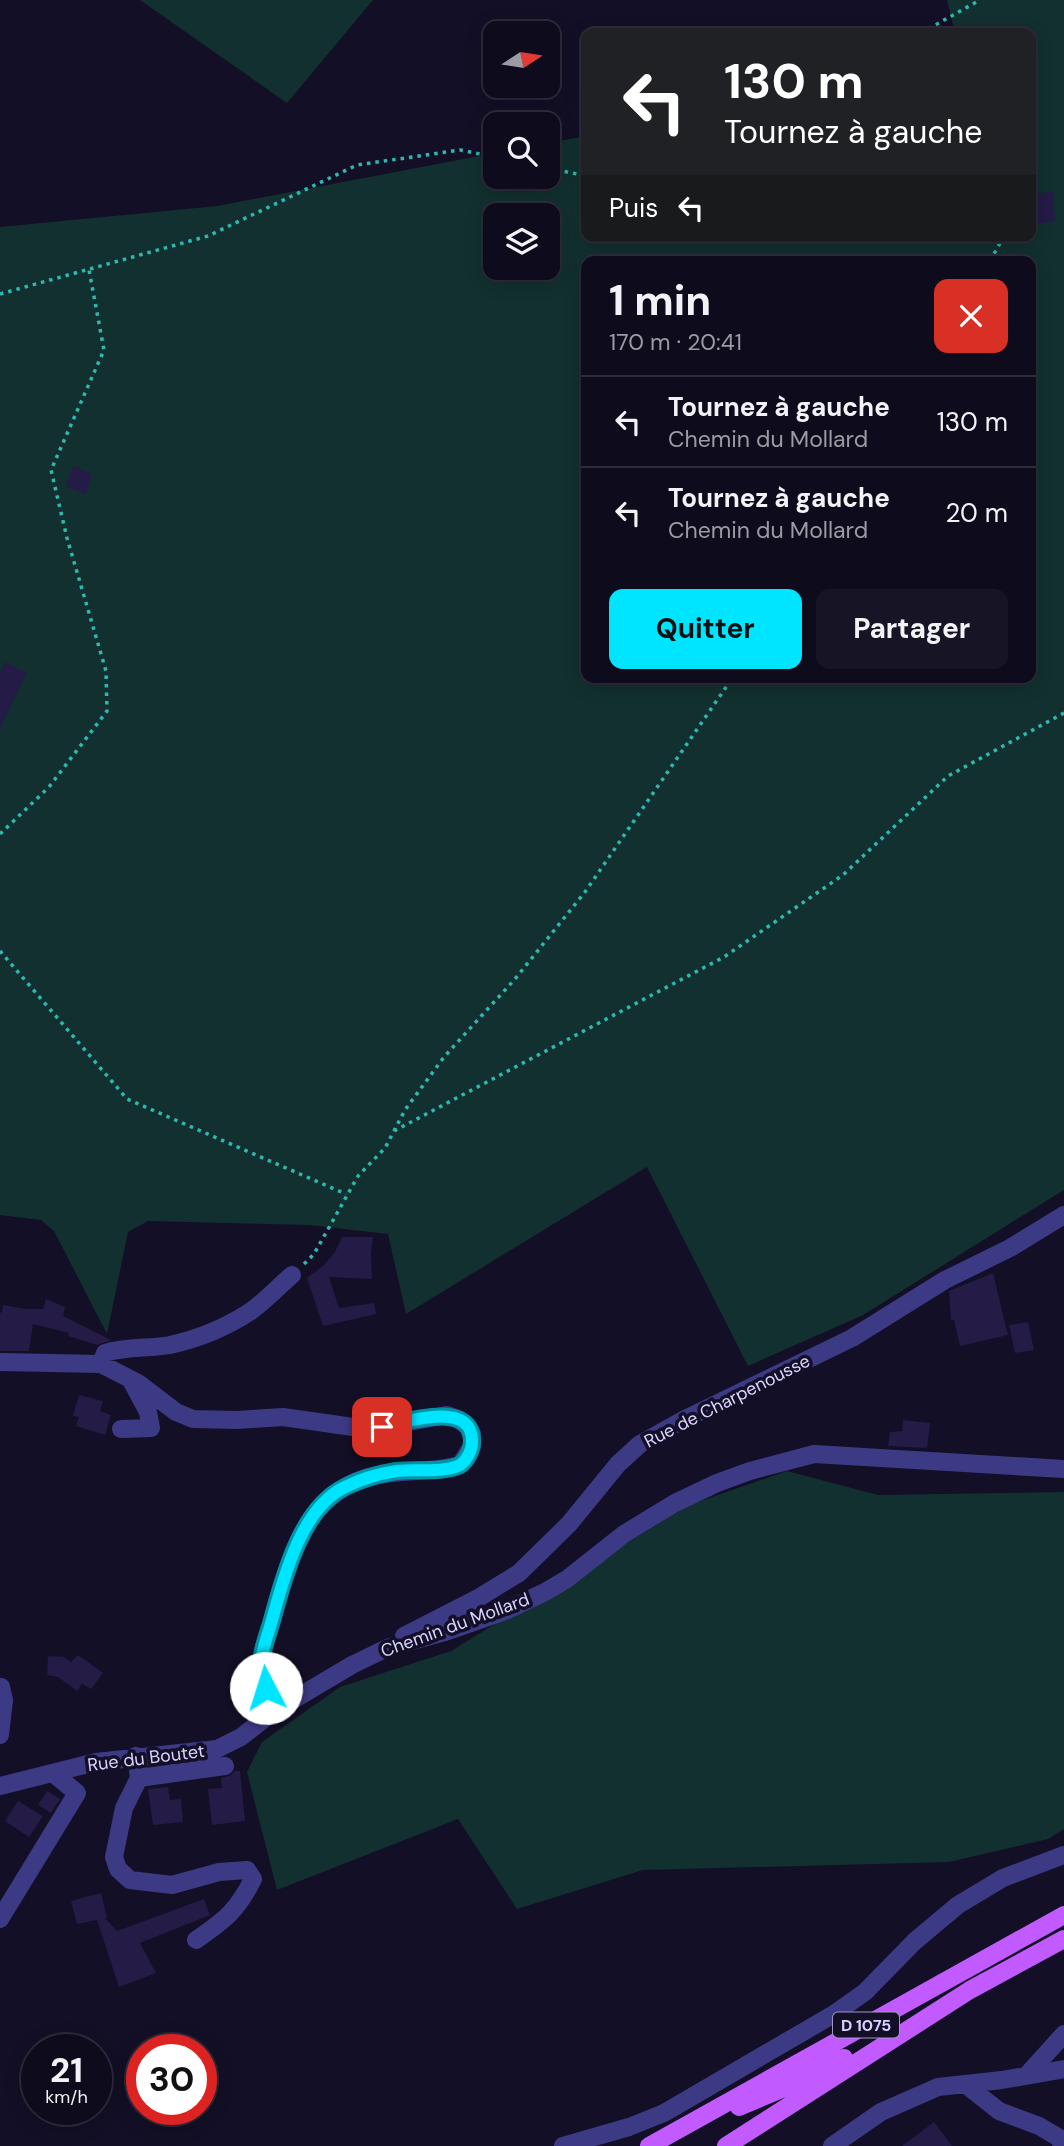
<!DOCTYPE html>
<html lang="fr">
<head>
<meta charset="utf-8">
<style>
  body { margin:0; font-family:"DM Sans",sans-serif; background:#171425; color:#f1f3f6; height:100vh; display:flex; flex-direction:column; font-size:26px; white-space:nowrap }
  * { box-sizing:border-box; margin:0 }
  p { font-size:23px; color:#9b9ba3 }
  .icon { flex:none; width:38px; height:38px; fill:none; stroke:currentColor; stroke-width:2; stroke-linecap:round; stroke-linejoin:round }
  .map { position:relative; flex:1; overflow:hidden }
  .panel { position:absolute; left:581px; top:256px; width:455px; height:427px; display:flex; flex-direction:column; background:#0e0b1c; border-radius:14px; box-shadow:0 4px 18px #0003,0 0 0 2px #2e2b3b }
  .panel>* { flex:none }
  .guide { position:absolute; left:581px; top:28px; width:455px; height:214px; border-radius:14px; box-shadow:0 4px 18px #0003,0 0 0 2px #2e2b3b; background:#202124; color:#fff; overflow:hidden }
  .needle { width:46px; rotate:78deg }
  .controls { position:absolute; left:483px; top:21px; display:grid; gap:14px }
  .controls a { display:grid; place-items:center; width:77px; height:77px; border-radius:14px; background:#0e0b1c; box-shadow:0 4px 18px #0003,0 0 0 2px #2e2b3b; font-size:35px }
  .speed { position:absolute; left:21px; top:2034px; display:flex; gap:14px; font-size:35px; font-weight:700; text-align:center }
  .speed>* { display:grid; place-content:center; width:91px; height:91px; border-radius:50%; background:#0e0b1c; box-shadow:0 4px 18px #0003,0 0 0 2px #2e2b3b; line-height:1 }
  .speed small { font-size:18px; font-weight:400 }
  .speed .limit { border:10px solid #d22; background:#fff; color:#111 }
  .pin { position:absolute; display:grid; place-items:center; width:60px; height:60px; color:#fff; margin:-30px; border-radius:14px; box-shadow:0 4px 10px #0006 }
  .me { position:absolute; width:77px; margin:-38px; rotate:355deg; stroke-linejoin:round; filter:drop-shadow(0 0 5px #0008) }
  .turn { display:flex; align-items:center; gap:24px; height:147px; padding:0 28px; font-size:32px }
  .turn .icon { width:91px; height:91px; stroke-width:2.5 }
  .turn b { display:block; font-size:49px; line-height:60px }
  .then { display:flex; align-items:center; height:66px; padding:0 28px; background:#0003; gap:14px; font-size:26px }
  .round { display:grid; place-items:center; flex:none; width:74px; height:74px; border-radius:14px; background:#171425 }
  .overview { display:flex; align-items:center; justify-content:space-between; height:119px; padding:0 28px }
  h1 { font-size:42px; font-weight:700; line-height:52px }
  .action { display:flex; gap:14px; margin-top:auto; padding:14px 28px }
  .action a { flex:1; height:80px; border-radius:14px; background:#00e5ff; color:#111; font-size:28px; font-weight:700; line-height:80px; text-align:center }
  .action a+a { background:#171425; color:#f1f3f6 }
  ul { padding:0; list-style:none }
  li { display:flex; align-items:center; gap:21px; height:91px; padding:0 28px; border-top:2px solid #2e2b3b }
  li div { flex:1 }
  li b { display:block; font-size:26px }
  li em { font-style:normal }
  .map>svg:first-child { display:block }
  .green { fill:#12302f; fill-rule:evenodd }
  .building { fill:#241b47 }
  .lines { fill:none; stroke-linecap:round; stroke-linejoin:round }
  .path { stroke:#2fb8b0; stroke-width:3.5; stroke-dasharray:3.5 5; stroke-linecap:butt }
  .minor { stroke:#3d3a85; stroke-width:18 }
  .major { stroke:#c25bff; stroke-width:18 }
  .route-casing { stroke:#0095a6; stroke-width:18 }
  .route { stroke:#00e5ff; stroke-width:12 }
  .labels { text-anchor:middle; dominant-baseline:central; stroke-width:7; stroke-linejoin:round; paint-order:stroke }
  .shield { fill:#130f26; stroke:#9e99be; stroke-width:2 }
  .shield-label { font-size:16px; font-weight:bold; fill:#d9d4ff }
  .street-label { font-size:18px; fill:#d9d4ff; stroke:#130f26 }
</style>
</head>
<body>
<div class="map">
<svg width="1064" height="2146" viewBox="0 0 1064 2146">
  <rect width="100%" height="100%" fill="#130f26"/>
  <path class="green" d="M140,0h233l-86,103z
    M947,0h117v1190l-201,125 -115,51 -101,-199 -241,147 -18,-80 -79,-9 -161,-4 -20,11 -21,102 -53,-103 -13,-11 -41,-5v-988l217,-21 278,-53v24h53v-34l38,-7v100h445v-203h-76zM495,215h53v53h-53zM586,261h445v416h-445z
    M787,1471l91,24 186,-3v337l-16,10 -99,23 -306,8 -126,39 -59,-90 -181,71 -30,-118 15,-30 78,-55 111,-36 238,-146z"/>
  <path class="building" d="M1053,192l2,29 -22,4 -2,-31z
    M73,466l19,8 -6,20 -20,-7z
    M5,662l22,11 -27,55v-55z
    M342,1237h31l-2,16 1,26 -43,-2 10,31 35,-5 2,11 -53,12 -16,-48 17,-13 11,-13z
    M993,1273l15,62 -48,11 -6,-26h-3l-2,-29z
    M46,1299l19,8 -2,9 48,24 -14,5 -29,-9 1,-3 -36,-9 -4,27h-29v-38l2,-1 1,-7 23,4h17z
    M1028,1322l6,28 -19,3 -6,-28z
    M79,1395l24,6 -3,10 11,4 -6,20 -29,-9 3,-9 -6,-1z
    M903,1420l27,3 -3,25 -39,-2 2,-14 12,-1z
    M78,1655l25,18 -12,16 -9,-5 -5,7 -19,-14 -11,-2 1,-19 16,1 7,5z
    M235,1771h5l5,50 -33,4 -4,-36 14,-1 -1,-10 10,-3z
    M168,1787l2,13 11,-1 2,23 -30,3 -5,-36z
    M47,1791l13,8 -9,14 -13,-8z
    M18,1801l25,15 -14,21 -24,-16z
    M101,1893l6,25h-2l12,13 87,-32 6,16 -70,28 16,30 -37,14 -22,-67 -20,4 -6,-23z
    M934,2122l18,24h-50z"/>
  <g class="lines">
    <path class="path" d="M921,33l59,-33
      M548,168l34,7 4,-1
      M990,261l14,-25
      M0,294l208,-58 149,-71 103,-15 35,7
      M0,834l49,-47 58,-76 -1,-40 -39,-133 -16,-68 53,-120 -15,-80
      M0,951l127,148 219,95
      M394,1131l330,-174 119,-82 105,-99 116,-63
      M304,1264l10,-10 44,-78 27,-28 20,-38 39,-53 71,-78 70,-87 148,-215"/>
    <path class="minor" d="M0,1362l101,2 37,19 38,29 17,7 44,1 46,-3 70,10h29l65,-12 11,4 10,8 4,7v12l-12,19c-39,11 -83,0 -120,25 -12,8 -22,18 -30,30 -19,31 -29,66 -38,101 -3,11 -9,24 -10,36 -1,16 3,34 14,45l17,-2 59,-35 35,-17 61,-17 57,-20 40,-19 22,-13 57,-45 51,-31 42,-20 33,-12 64,-17 250,15
      M101,1364l4,-11c22,-7 43,-4 65,-8 27,-6 57,-18 81,-34 14,-10 27,-24 41,-36
      M121,1429l30,-1 -3,-16 -16,-30
      M404,1636l76,-39 39,-24 50,-49 49,-60 22,-20 43,-24 169,-82 93,-58 65,-32 54,-33
      M0,1735l4,-35 -3,-13
      M136,1756l3,22 -15,30 -10,49 4,12 12,11 42,5 47,-13 28,-2 6,9c-16,32 -28,41 -57,61
      M139,1778l86,-12
      M0,1786l96,-24 121,-13 24,-12 27,-21 8,-14
      M0,1919l77,-126 -24,-20
      M1026,2076l38,-42
      M965,2084l34,27 40,15 22,13v7
      M563,2146l66,-19 35,-14 170,-99 31,-22 50,-51 43,-36 45,-27 61,-23
      M832,2146l49,-34 57,-25 64,-7 62,-11"/>
    <path class="major" d="M739,2107l69,-29 36,-20
      M649,2146l415,-231
      M726,2146l244,-156 94,-51"/>
  </g>
  <g class="lines">
    <defs>
      <path id="route" d="M266,1688c-3,-11 -5,-22 -4,-32 2,-12 7,-25 10,-36 12,-43 29,-112 73,-133 16,-8 33,-13 51,-16 17,-2 49,2 64,-6 7,-5 12,-15 12,-23 1,-43 -67,-20 -90,-15"/>
    </defs>
    <use href="#route" class="route-casing"/>
    <use href="#route" class="route"/>
  </g>
  <g class="labels">
    <rect class="shield" x="833" y="2012.5" width="66" height="25" rx="5"/>
    <g class="shield-label">
      <text x="866" y="2025">D 1075</text>
    </g>
    <g class="street-label">
      <text transform="translate(727 1401) rotate(-27)">Rue de Charpenousse</text>
      <text transform="translate(455 1625) rotate(-20)">Chemin du Mollard</text>
      <text transform="translate(146 1758) rotate(-7)">Rue du Boutet</text>
    </g>
  </g>
</svg>
<div class="controls">
<a><svg class="needle" viewBox="-14 -14 28 28"><path d="M0-13l5 13h-10z" fill="#e53935"/><path d="M0 13l5-13h-10z" fill="#9b9ba3"/></svg></a>
<a><svg class="icon" aria-label="search" viewBox="0 0 24 24"><circle cx="10" cy="10" r="6"/><path d="M15 15l6 6"/></svg></a>
<a><svg class="icon" aria-label="layers" viewBox="0 0 24 24"><path d="M12 4l9 5-9 5-9-5zM3 14l9 5 9-5"/></svg></a>
</div>
<div class="speed"><div>21<small>km/h</small></div><div class="limit">30</div></div>
<div class="pin" style="left:382px;top:1427px;background:#d93025"><svg class="icon" aria-label="arrive" viewBox="0 0 24 24"><path d="M6 21V4h12l-3 4 3 4H6"/></svg></div>
<svg class="me" style="left:266px;top:1688px" viewBox="-20 -20 40 40"><circle r="19" fill="#fff"/><path d="M0-13L10 11 0 6-10 11z" fill="#00e5ff"/></svg>
<div class="guide">
<div class="turn"><svg class="icon" aria-label="left" viewBox="0 0 24 24"><path d="M17 20v-9H6M10 6l-5 5 5 5"/></svg><div><b>130 m</b>Tournez à gauche</div></div>
<div class="then">Puis<svg class="icon" aria-label="left" viewBox="0 0 24 24"><path d="M17 20v-9H6M10 6l-5 5 5 5"/></svg></div>
</div>
<section class="panel">
<div class="overview"><div><h1>1 min</h1><p>170 m · 20:41</p></div><a class="round" style="background:#d93025;color:#fff"><svg class="icon" aria-label="close" viewBox="0 0 24 24"><path d="M6 6l12 12M18 6L6 18"/></svg></a></div>
<ul>
<li><svg class="icon" aria-label="left" viewBox="0 0 24 24"><path d="M17 20v-9H6M10 6l-5 5 5 5"/></svg><div><b>Tournez à gauche</b><p>Chemin du Mollard</p></div><em>130 m</em></li>
<li><svg class="icon" aria-label="left" viewBox="0 0 24 24"><path d="M17 20v-9H6M10 6l-5 5 5 5"/></svg><div><b>Tournez à gauche</b><p>Chemin du Mollard</p></div><em>20 m</em></li>
</ul>
<div class="action"><a>Quitter</a><a>Partager</a></div>
</section>
</div>
</body>
</html>
